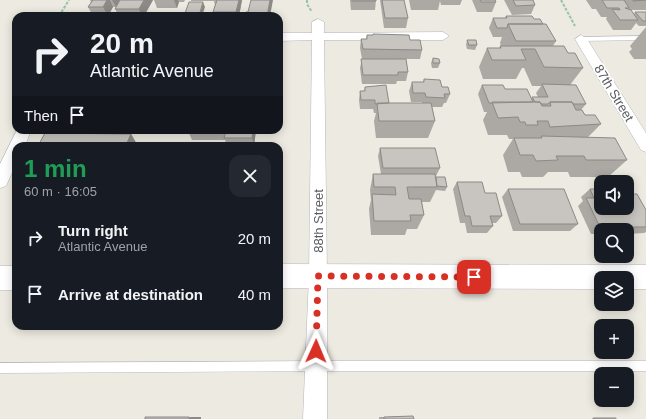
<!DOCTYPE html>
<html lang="en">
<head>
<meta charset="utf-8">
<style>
  body { margin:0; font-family:Helvetica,sans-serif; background:#242831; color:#f1f3f6; height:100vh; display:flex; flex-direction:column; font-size:15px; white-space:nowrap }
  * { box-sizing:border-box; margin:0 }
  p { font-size:13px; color:#9ea1a6 }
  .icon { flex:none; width:22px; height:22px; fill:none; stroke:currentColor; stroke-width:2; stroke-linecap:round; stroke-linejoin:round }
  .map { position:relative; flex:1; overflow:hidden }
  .panel { position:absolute; left:12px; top:142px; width:271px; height:188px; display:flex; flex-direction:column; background:#171b24; border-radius:12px; box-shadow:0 2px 10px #0003 }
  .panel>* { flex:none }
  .banner { position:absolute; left:12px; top:12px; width:271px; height:122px; border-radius:12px; box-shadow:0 2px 10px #0003; background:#171b24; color:#f1f3f6; overflow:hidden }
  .buttons { position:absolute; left:594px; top:175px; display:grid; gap:8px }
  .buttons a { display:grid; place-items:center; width:40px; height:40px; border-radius:8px; background:#171b24; box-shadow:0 2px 10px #0003; font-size:20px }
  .pin { position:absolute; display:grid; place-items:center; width:34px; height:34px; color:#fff; margin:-17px; border-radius:8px; box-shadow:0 2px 6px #0006 }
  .me { position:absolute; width:44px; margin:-22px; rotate:1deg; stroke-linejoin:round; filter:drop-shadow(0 0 3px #0008) }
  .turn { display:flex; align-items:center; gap:14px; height:84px; padding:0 12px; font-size:18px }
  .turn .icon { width:52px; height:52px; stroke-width:2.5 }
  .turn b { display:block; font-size:28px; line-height:34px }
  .then { display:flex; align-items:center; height:38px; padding:0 12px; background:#0003; gap:8px; font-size:15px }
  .round { display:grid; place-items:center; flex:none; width:42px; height:42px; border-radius:12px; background:#242831 }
  .overview { display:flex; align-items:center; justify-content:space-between; height:68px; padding:0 12px }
  h1 { font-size:24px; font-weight:600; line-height:30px; color:#1e9e55 }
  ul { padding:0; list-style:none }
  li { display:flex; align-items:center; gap:12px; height:56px; padding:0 12px }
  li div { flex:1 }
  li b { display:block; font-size:15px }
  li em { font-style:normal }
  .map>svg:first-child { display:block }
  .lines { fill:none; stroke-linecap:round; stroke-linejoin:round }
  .lane-casing { stroke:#b4b7bc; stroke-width:1 }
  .street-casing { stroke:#b4b7bc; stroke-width:1 }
  .secondary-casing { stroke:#b5b8be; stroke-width:1 }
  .path { stroke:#97c5a4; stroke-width:2; stroke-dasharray:3 1.5; stroke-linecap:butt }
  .lane { fill:#fff; fill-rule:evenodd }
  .street { fill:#fff; fill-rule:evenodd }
  .secondary { fill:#fff; fill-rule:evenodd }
  .wall { fill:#aca9a4 }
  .shaded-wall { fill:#8c8986 }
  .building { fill:#c8c4bf; stroke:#8c8986 }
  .route { stroke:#d93025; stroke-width:7; stroke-dasharray:0 12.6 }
  .labels { text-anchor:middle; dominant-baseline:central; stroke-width:3.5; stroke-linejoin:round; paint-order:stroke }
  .street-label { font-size:13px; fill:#5a5d62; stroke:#fff }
</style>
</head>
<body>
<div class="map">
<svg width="646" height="419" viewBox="0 0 646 419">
  <rect width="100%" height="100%" fill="#edeae1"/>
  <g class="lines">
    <defs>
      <path id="lane" d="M646,36v4l-65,1 -3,-2 3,-2z
        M316,361h330v10h-330l-316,2v-10z"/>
      <path id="street" d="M318,19l6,3v11l119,-1 6,4 -6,4h-119l3,236v143h-24l6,-143 3,-236 -33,1v-8h33v-11z
        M581,35l6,4 59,94v19l-5,-2 -66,-111z
        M17,130h14l-6,16h-9v18l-10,22 -6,2v-24z"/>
      <path id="secondary" d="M279,264l367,1v24h-19v-11h-26v11l-322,-1z
        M0,266h16v24h-16z"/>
    </defs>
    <use href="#lane" class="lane-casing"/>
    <use href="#street" class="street-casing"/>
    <use href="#secondary" class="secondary-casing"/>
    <path class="path" d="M307,0v4l5,8
      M561,0l14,26
      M59,16l10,-16"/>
    <use href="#lane" class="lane"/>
    <use href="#street" class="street"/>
    <use href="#secondary" class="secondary"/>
  </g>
  <path class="wall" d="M90,0h30l-4,7h-3l-5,9h-15l-5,-9 3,-5z
    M153,0l-9,16h-25l-4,-7z
    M154,0h31l-1,2h-5l-2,6h-20z
    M191,0h51l-3,16h-25l-1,-4 2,-7 -1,-4h-23z
    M350,0h26l-1,10h-24z
    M380,0h24l4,18 -2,10h-22z
    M409,0h53l-2,5h-19l-1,-4 -2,9h-27z
    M472,0h23l1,2 -4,10h-15z
    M504,0h29l2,5 -4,9 -19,1z
    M586,0h60v10h-16l4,4 1,-2h11v14h-7l-3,-3 -5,7h-18l-7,-11 1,-2h-6l-5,-8h-4z
    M506,16l28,3 9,5 13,17 -3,5 15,7 15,15 -13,17 16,19 -5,6 4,5 16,9 -13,13 39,23 -19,17h-38l-2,-5h-20l-5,5h-21l-2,-5h-12l-5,-17 10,-16h-4l-2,-4h-19l-5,-15 4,-8h-3l-6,-18 4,-9 23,4 27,10v-2h6l-2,-4 5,-7h-9l-8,-18h-2l-6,11h-33l-4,-12 8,-19h12l2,-2 -1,-3 2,-6h-9l-4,-9 4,-10h12z
    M646,27v32h-12l-5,-7 3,-3 -2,-3z
    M373,34l37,6 12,10 -2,9h-14l2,13 -2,9h-9l-1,3h-34l-2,-16 2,-9 -2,-11 1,-9h5l1,-4h6z
    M467,40l10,5 -2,5 -8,-1 -1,-4z
    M433,58l7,5 -2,5h-6l-1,-5z
    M424,79l18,8 8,7 -4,9h-2l-2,4h-10l3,14 -7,17h-52l-2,-17 2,-8h-2l-1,-4h-13l-1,-9 1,-9h4l1,-4 24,16h33v-1h-11l-2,-11 3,-9h11z
    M52,130h62l-2,4h19l7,12h-100l17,-13z
    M256,130l-2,16h-27l-2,-6h-33l-4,-9z
    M380,148l60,20 -4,8h-1l1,1 11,10 -2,4 -9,-1 -6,12h-8l2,13 -7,14h-10l-2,6h-34l-2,-26 2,-9 -1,-10 3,-16h8l-3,-18z
    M457,182l28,11 17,23 -6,7h-4l1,3 -6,7h-20l-2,-10h-5l-7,-34z
    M508,189l70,35 -8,7h-57l-11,-34z
    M590,189l56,21v22l-2,1 -17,1v-4h-26v4h-10l-13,-28 5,-5 -2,-4z
    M379,417h5l30,2h-35z"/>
  <path class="shaded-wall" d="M107,0h3l3,7 -5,9 -5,-9z
    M112,0h8l-4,7z
    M144,0h9l-9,16h-2l-3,-7z
    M174,0h4l1,2 -2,6z
    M239,0h3l-3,16h-2l-1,-4z
    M270,0h3l-3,16h-3z
    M203,2l2,5 -3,9h-3z
    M104,130h10l-4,8z
    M253,130h3l-2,16 -2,-8z
    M131,134l7,12h-11l-1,-1z
    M189,417h12v2h-12z"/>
  <path class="building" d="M93,0h14l-4,7h-15z
    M120,0h24l-5,9h-24z
    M217,0h22l-3,12h-23z
    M251,0h19l-3,16h-22l1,-4h2z
    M352,0h24v1h-24z
    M382,0h22l4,18h-23z
    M480,0h15l1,2h-15z
    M513,0h20l2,5 -19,1z
    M602,0h22l5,8h-4l6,2 7,10h-18l-8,-11 8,1 -1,-2h-12z
    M633,0h13l-13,1z
    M189,2h14l-4,14h-15z
    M635,12h11v9h-3z
    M506,16h26l2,3h6l3,5h-35l-1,4h-10l-4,-10h14z
    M508,24h38l10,17h-40z
    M373,34l36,1 1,5h10l2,10 -59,-1 -2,-10h6v-4h6z
    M467,40h9l1,5h-8z
    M500,46h64l4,7h7l8,15 -39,-1 -9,-18h-14l5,11h-34l-5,-12h14z
    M433,58l6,1 1,4h-7z
    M361,59h45l2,13h-10v3h-35z
    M424,79l16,1 2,7h6l2,7h-6l1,4 -19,-1 -1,-4h-12l-1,-11h12z
    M542,84l34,1 10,19h-13l-1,-2h-22l-2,2h-7l-1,-2h-5l-3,-5h16z
    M386,85l3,18 -14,1v-4h-14l-1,-9h5v-4z
    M482,85h21l2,4h22l6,13 -44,1z
    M492,102h48l2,4h9l-1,-4h22l4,8h6l3,5h10l6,9 -51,3 -2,-6h-11l1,4h-12l-1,-3h-5l-2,-5 -20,1z
    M377,103h54l4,18h-56z
    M188,130h65l-1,8h-28l2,-7h-38z
    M45,133l86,1 -5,11h-12v1h-76z
    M541,136l74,2 12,22h-41l-2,-4h-28l2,4 -22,1 -3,-6h-13l-6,-17h28z
    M380,148h55l5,20h-57z
    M373,174h62l2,13h-30l2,12h12l3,16h-14l1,6h-37l-2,-27 24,1 -1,-8h-21z
    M436,177h9l2,10 -10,-1z
    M457,182h25l3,11h11l6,23h-12l3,10h-21l-2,-10h-5z
    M508,189h56l14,35h-58z
    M590,189h11v19h26v-14h10l9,16v17h-46l-14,-29h8z
    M413,416l1,3h-30v-2z
    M145,417h44v2h-44z
    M593,418h23v1h-23z"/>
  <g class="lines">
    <path class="route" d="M316,351l2,-75 156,1"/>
  </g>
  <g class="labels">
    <g class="street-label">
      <text transform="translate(614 93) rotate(59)">87th Street</text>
      <text transform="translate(318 221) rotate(-90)">88th Street</text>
    </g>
  </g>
</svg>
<div class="buttons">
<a><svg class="icon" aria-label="sound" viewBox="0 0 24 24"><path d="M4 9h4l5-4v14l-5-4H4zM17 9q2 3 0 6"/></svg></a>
<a><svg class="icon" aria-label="search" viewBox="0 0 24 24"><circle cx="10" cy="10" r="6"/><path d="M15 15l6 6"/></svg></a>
<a><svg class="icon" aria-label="layers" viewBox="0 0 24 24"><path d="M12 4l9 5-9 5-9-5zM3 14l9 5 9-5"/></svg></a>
<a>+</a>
<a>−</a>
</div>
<div class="pin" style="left:474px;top:277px;background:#d93025"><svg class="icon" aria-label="arrive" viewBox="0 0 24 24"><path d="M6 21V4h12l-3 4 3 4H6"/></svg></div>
<svg class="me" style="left:316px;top:351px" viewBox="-20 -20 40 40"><path d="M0-17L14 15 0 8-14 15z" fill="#d93025" stroke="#fff" stroke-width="4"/></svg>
<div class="banner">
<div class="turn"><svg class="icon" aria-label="right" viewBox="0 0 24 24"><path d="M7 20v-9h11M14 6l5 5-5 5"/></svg><div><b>20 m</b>Atlantic Avenue</div></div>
<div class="then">Then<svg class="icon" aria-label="arrive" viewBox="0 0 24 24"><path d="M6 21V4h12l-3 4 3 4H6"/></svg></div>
</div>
<section class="panel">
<div class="overview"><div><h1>1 min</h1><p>60 m · 16:05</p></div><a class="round"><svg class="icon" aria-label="close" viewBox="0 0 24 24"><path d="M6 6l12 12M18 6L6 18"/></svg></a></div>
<ul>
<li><svg class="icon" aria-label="right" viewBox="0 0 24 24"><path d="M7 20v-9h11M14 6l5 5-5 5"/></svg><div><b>Turn right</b><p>Atlantic Avenue</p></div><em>20 m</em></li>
<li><svg class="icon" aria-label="arrive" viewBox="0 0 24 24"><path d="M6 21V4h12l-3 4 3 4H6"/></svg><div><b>Arrive at destination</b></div><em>40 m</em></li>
</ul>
</section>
</div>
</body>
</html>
